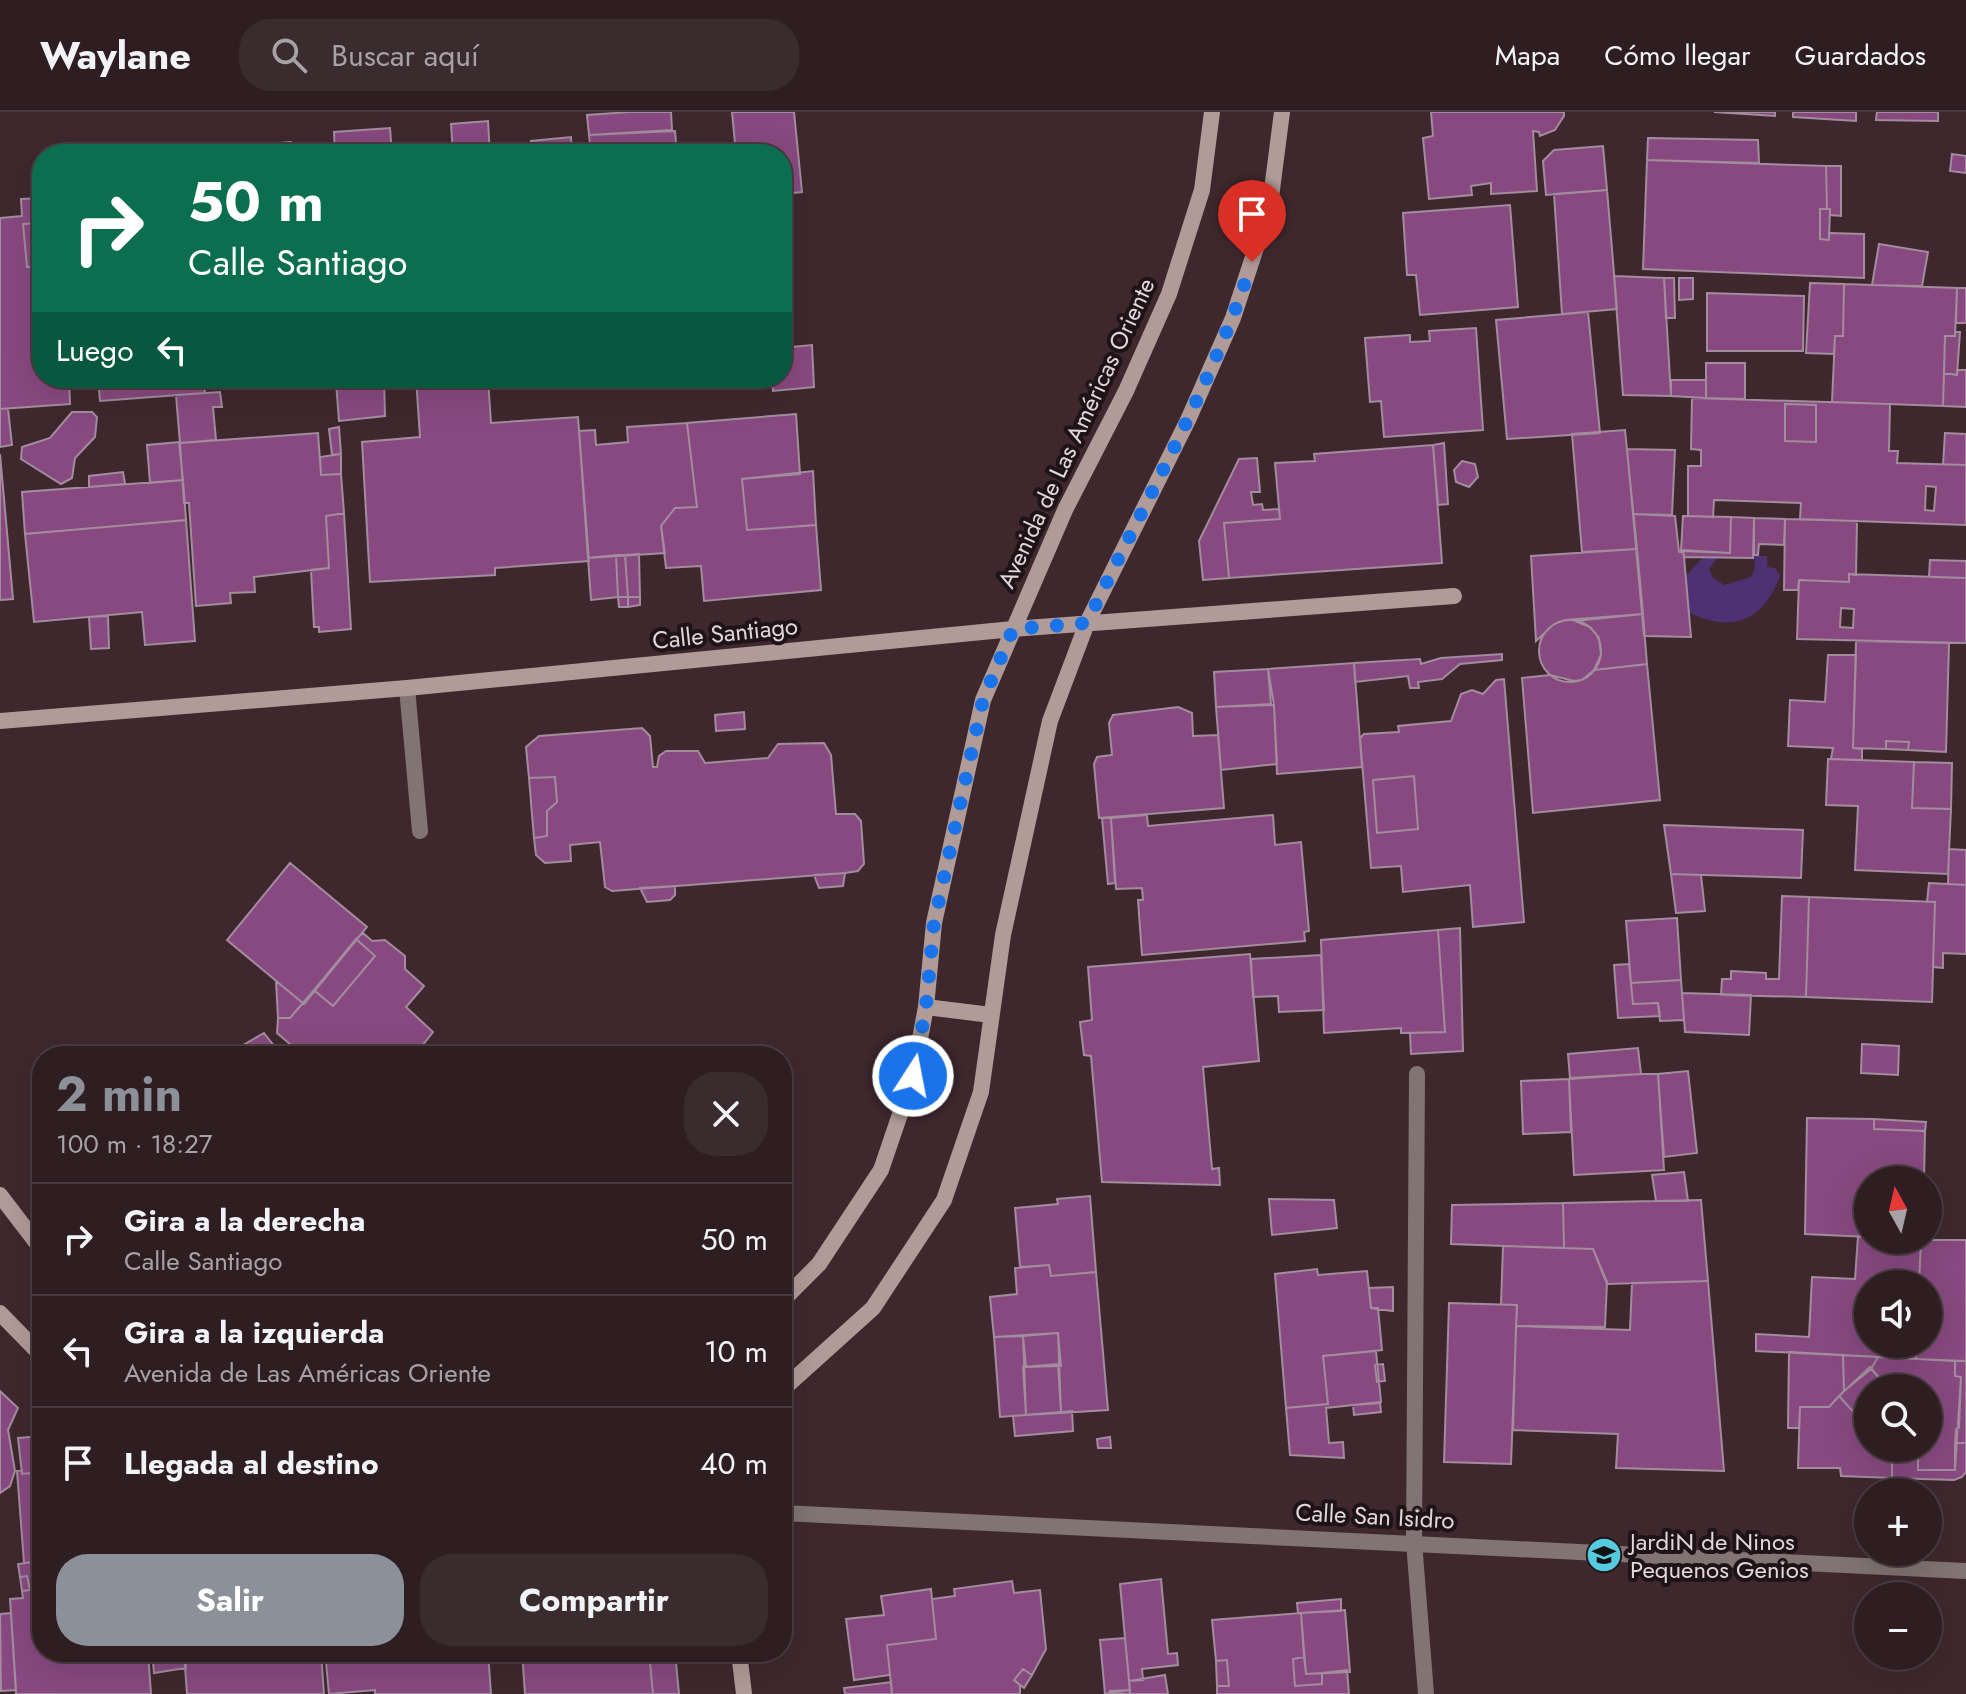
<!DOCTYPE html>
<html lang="es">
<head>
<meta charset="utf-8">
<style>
  body { margin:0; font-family:Jost,sans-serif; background:#3a2b2f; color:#f1f3f6; height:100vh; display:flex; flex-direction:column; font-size:30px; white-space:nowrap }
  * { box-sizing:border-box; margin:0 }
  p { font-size:26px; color:#a7a2a5 }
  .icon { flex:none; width:44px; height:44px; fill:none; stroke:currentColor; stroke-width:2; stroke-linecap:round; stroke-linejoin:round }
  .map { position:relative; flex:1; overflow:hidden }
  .drawer { position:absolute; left:32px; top:934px; width:760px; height:616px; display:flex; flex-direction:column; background:#2e1e22; border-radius:32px; box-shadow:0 8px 32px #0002,0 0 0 2px #493c40 }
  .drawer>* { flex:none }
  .top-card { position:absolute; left:32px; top:32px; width:760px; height:244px; border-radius:32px; box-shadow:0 8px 32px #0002,0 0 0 2px #493c40; background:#0b6e4f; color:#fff; overflow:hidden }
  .needle { width:52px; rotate:352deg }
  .controls { position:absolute; left:1854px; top:1054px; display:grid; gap:16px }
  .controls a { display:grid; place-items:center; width:88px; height:88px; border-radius:50%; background:#2e1e22; box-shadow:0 8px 32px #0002,0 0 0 2px #493c40; font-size:40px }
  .pin { position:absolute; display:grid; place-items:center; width:68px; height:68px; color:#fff; margin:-82px -34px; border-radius:50% 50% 50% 0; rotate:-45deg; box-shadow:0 0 8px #0007 }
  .pin .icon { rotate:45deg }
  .me { position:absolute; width:88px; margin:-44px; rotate:11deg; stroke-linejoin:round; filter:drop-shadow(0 0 6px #0008) }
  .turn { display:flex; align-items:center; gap:28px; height:168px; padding:0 24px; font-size:36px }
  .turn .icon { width:104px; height:104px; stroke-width:2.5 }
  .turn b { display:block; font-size:56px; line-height:68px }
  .then { display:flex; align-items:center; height:76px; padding:0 24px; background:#0003; gap:16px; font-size:30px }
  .round { display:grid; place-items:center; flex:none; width:84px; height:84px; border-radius:32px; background:#3a2b2f }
  .summary { display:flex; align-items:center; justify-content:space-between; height:136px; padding:0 24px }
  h1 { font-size:48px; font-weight:700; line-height:60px; color:#8c9099 }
  .cta { display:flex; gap:16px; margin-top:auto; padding:16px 24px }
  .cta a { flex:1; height:92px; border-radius:32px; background:#8c9099; color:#fff; font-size:32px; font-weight:700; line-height:92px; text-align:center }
  .cta a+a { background:#3a2b2f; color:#f1f3f6 }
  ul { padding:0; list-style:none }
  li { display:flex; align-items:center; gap:24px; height:112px; padding:0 24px; border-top:2px solid #493c40 }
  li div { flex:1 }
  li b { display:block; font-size:30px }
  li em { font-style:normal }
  header { display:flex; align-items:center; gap:48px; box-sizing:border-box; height:112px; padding:0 40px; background:#2e1e22; border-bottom:2px solid #493c40 }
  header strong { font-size:38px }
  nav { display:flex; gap:44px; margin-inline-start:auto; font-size:28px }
  .search { width:560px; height:72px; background:#3a2b2f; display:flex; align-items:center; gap:20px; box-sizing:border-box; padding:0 28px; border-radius:32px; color:#a7a2a5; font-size:30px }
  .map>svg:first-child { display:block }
  .water { fill:#4e3173 }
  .building { fill:#87497f; stroke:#a28c9e; stroke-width:2; fill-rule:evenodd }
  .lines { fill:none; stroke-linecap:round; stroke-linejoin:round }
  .street { stroke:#817472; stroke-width:16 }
  .secondary { stroke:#af9b97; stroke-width:16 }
  .route { stroke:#1a73e8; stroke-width:14; stroke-dasharray:0 25.2 }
  .labels { text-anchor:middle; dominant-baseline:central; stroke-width:8; stroke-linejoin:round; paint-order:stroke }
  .street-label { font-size:24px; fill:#e4d5d8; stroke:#1e1417 }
  .poi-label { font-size:24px; fill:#e4d5d8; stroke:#1e1417; text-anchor:start }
</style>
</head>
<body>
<header>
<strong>Waylane</strong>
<div class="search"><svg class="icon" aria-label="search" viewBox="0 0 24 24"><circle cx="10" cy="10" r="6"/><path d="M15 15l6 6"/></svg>Buscar aquí</div>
<nav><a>Mapa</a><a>Cómo llegar</a><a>Guardados</a></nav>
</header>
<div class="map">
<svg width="1966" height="1582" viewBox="0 0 1966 1582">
  <rect width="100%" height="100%" fill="#3e282e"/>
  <path class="water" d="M1754,444h13v11l8,1 5,8c-17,45 -48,58 -92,36l-2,-36 17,-19 14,1 -8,11 4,9 11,7 27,-8 4,-9z"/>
  <path class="building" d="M629,0h42l1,18 -83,5 -2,-20z
    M732,0h62l8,80 -20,2v-40h-46z
    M1431,0h133v4l-9,14 -15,6 -1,-4 -6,-1 4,60 -46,3v-11l-20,3 1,9 -43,4 -6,-61 10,-2z
    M1714,0h61v4z
    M1793,0h63v9l-63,-4z
    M1877,0h61v9l-62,-1z
    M488,9l2,33h-37l-2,-30z
    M390,16l2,26h-57l-1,-22z
    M675,19l2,23h-86l-2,-19z
    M571,25l1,17h-40l-1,-13z
    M1648,26l110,2 1,23 -112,-3z
    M291,30l1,12h-143z
    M1603,34l4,44 -61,5 -3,-34 11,-11z
    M1952,42l14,2v17l-16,-2z
    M1647,48l179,6 1,43h-7v30l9,1v-7l35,1v44l-221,-9z
    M1826,54h15v50l-11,-1v-6h-3z
    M1607,78l10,119 -55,5 -8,-120z
    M42,86v25l-19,1 4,43 15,-1v112h27l1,26 -70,5v-191l22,-2 -1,-17z
    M1510,93l8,102 -98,8 -4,-40h-9l-4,-62z
    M1820,97h10l-1,31 -9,-1z
    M42,111v43l-15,1 -4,-43z
    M1879,132l49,8 -6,34 -50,-1z
    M1614,164l50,2 7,118 -48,-1z
    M1664,166h10l1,40h-9z
    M1679,166h14v21l-14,1z
    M1810,171l34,1 -1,52h-8l-1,18 -28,-1z
    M1844,172l113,4 -2,48h-10l-2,70 -111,-4 3,-66h8z
    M1957,176h9v35h-10z
    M1707,181l97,3 -1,55h-96z
    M1588,200l12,121 -93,6 -11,-119z
    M1476,216l7,102 -99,7 -3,-36 -11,1 -5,-64 45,-3v7l20,-1 -1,-10z
    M1955,220h5l-3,43 -13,-2 1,-37h10z
    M812,233l2,42 -41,4 -1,-13h10v-30z
    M1706,251h39v36l-39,-1z
    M1957,258h9v37l-23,-1 1,-33 13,2z
    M98,266h105l2,15 -105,8z
    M298,266h12l1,6 -12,1z
    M416,266h72l3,45 87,-6 11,144 -94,7v7l-125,7 -8,-140 58,-5z
    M384,267l1,37 -46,5 -3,-39z
    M1671,268h35v18l-35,-2z
    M220,280l2,15h-9l3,33 -36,3 -4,-48z
    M1692,286l198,6 -1,47h9l-1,12 69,2v60l-166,-6 1,-16 -87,-3 -1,17 -25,-1v-50h13v-16l-10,-1zM1785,292l31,1v37l-31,-1zM1926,374l10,1 -2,24 -9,-1z
    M1785,292l31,1v37l-31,-1z
    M0,297h8l4,36 -12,2z
    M72,300h20l5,5 -2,20 -20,21 -3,20 -11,6 -40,-25 1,-12 28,-9z
    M796,302l4,60 -58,5 5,51 69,-5 5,65 -117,11 -3,-35 -35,2 -5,-42 14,-18 22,-1 -10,-84z
    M687,311l10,84 -22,1 -14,18 4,27 -77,5 -9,-127 16,-1 1,15 32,-3 -1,-15z
    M339,315l2,27 -9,1 -3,-26z
    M1625,318l12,119 -55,3 -10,-118z
    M318,321l3,42 20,-1 3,39 -18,3 3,52 -75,9 1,15 -25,1 1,10 -35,3 -7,-103h-5l-4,-60z
    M1945,321l21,1v31h-23z
    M179,330l4,38 -33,3 -3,-38z
    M1444,331l4,61 -10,1 -5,-60z
    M1433,333l9,118 -213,15 -5,-55 56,-4 -5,-56 40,-2 -1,-7z
    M1627,337l48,1 -3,65 -39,-1z
    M0,342l13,145 -13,1z
    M341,342v20l-20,1 -1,-18z
    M1257,346l3,34h-9l2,13 9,-1 1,6 16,-1 1,10 -56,4 5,55 -26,2 -4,-39 40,-82z
    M1462,349l13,3 3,13 -9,10 -13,-5 -2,-12z
    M813,359l3,54 -69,5 -5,-51z
    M123,360l2,12 -36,3v-11z
    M183,368l3,40 -161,14 -3,-42z
    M344,401l7,116 -32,3v-5h-5l-3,-57 18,-2 -3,-52z
    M1633,402l42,2 4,36h4l1,5 7,80 -47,-1z
    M1683,404l48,1 -1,36 -49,-2z
    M1731,405l23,1 -1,40 -69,-1 -1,-7 47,3z
    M1754,406l31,1 -1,26 -25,-1 -1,11h-4z
    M1785,407l72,2 -1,54 -7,-1v8l-50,-2 -1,10h-14z
    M186,408l9,121 -50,4 -3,-33 -108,10 -9,-88z
    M1637,437l6,65 -78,6 -11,4 -18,17 -5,-85z
    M639,442l1,43h-12l-3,-42z
    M616,443h9l3,42h-10z
    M616,443l2,42 -27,3 -3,-42z
    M1930,448l36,1v17l-37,-1z
    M1849,462l117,4v65l-169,-4 2,-59 50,2zM1841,496l13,1 -1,19 -13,-1z
    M618,485h10v10h-9z
    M628,485h12v8l-12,2z
    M1643,502l4,50 -53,6 7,-15 -2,-17 -9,-11 -15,-6z
    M108,504l1,32 -18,1 -2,-32z
    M1539 539a31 31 0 1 1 62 0a31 31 0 1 1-62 0Z
    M1856,529l93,2 -3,109 -38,-2 1,-8 -23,-1v8l-33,-1z
    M1502,542v6l-42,4 -18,15 -24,3 1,6h-9l-2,-12 -53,6 -1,-19 66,-4 1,5 20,-6z
    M1828,543h28l-3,93 9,1v11l-31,-1 2,-11 -45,-2 2,-46 35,2z
    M1354,551l8,104 -85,7 -3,-69 -6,-36z
    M1647,552l13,136 -127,13 -11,-135 28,-3 24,6 8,-1 12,-10z
    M1268,557l3,35 -55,3 -2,-35z
    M1504,567l20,243 -51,5 -3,-42 -67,7 -2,-26 -30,2 -11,-130 4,-4 35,-2 -1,-6 53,-5 10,-27 11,-4 11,4 13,-14zM1414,664l4,53 -41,4 -4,-53z
    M1274,593l3,59 -56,6 -5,-63z
    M1178,595l14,6 1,23 25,-1 6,73 -125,10 -5,-54 3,-7 15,-2 -3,-32 4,-8z
    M744,600l1,17 -29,2 -1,-16z
    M642,616l8,8 3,31h4l2,-11 7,-5h32l7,12 63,-5 10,-14 46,-1 7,12 5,59h19l6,7 3,43 -6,7 -13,2 -233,18 -7,-4 -5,-45 -30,3 1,16 -26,2 -9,-8 -2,-17 13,-2v-25l10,-9 -2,-25 -26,1 -3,-31 13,-11z
    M1886,629l23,1 -1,8 -22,-1z
    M1828,647l86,3 -2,46 39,1 -3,65 -93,-4 3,-64 -32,-1z
    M1914,650l38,1 -1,46 -39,-1z
    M1414,664l4,53 -41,4 -4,-53z
    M555,665l2,25 -10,9v25l-13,2 -5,-60z
    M1147,703l1,11 125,-11 2,30 26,-3 8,89 -5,1 1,9 -163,14 -4,-55h5l-1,-12 -26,1 -5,-71z
    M1102,706h9l4,65 -7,1z
    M1664,713l139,5 -2,48 -130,-4z
    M1949,737l17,1v35l-18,-1z
    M290,751l77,64 -63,77 -77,-64z
    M845,761l-2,13 -24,2 -5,-13z
    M1671,762l30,1 4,36 -29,2z
    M1929,771l37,2v69l-23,-1v15l-10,-1 2,-65h-8z
    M675,774v9l-5,5 -23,2 -7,-14z
    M1782,784l27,1 -3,100 -85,-2 1,-16h9v-8l35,2v6h13z
    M1809,785l126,5 -3,100 -126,-5z
    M1677,806l4,62 -50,3 -5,-62z
    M1460,816l3,123 -52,3 -1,-21 35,-1 -7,-102z
    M1438,818l7,102 -44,1v-5l-77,5 -3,-93z
    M363,821l9,8 13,-1 20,16v13l19,17 -18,21 27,25 -19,24h-110l-27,-23 1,-15h12l24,-28 19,16 42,-50 -19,-17z
    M356,827l19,17 -42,50 -19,-16z
    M1250,842l9,107 -56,6 9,102 7,-1 1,17 -118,-3 -11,-126 -7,-1 -4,-33 12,-2 -4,-53z
    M1321,843l3,55 -45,2 -1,-16 -25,1 -2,-38z
    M1629,852l4,40 25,-1 2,13 -42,2 -4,-53z
    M1681,868l3,40 -24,1 -2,-18 -25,1 -2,-21z
    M276,869l27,22 -13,15h-12z
    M1682,881l69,2 -2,40 -64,-3z
    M264,921l18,23h-58z
    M1862,932l37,2 -1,29 -37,-2z
    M1638,936l3,26 -71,4 -2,-24z
    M1688,959l9,82 -33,4 -6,-83z
    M1641,962h17l6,96 -90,5 -5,-96z
    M1569,967l2,53 -48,2 -2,-53z
    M1807,1006l67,1v10l51,2 -1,49h-56v57l-63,-3z
    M1874,1007l52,3 -1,9 -51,-2z
    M1684,1060l4,29h-32l-4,-26z
    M1090,1084l6,76 -45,4 -2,-11 -29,2 -5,-59 43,-4 -1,-5z
    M1269,1087l65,1 3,28 -65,7z
    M1701,1088l7,81 -101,3 -14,-35 -29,-1 -1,-45z
    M1563,1091l1,45 -113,-4 1,-39z
    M1858,1124l10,1v3h53l-2,44h-51v60h48v15l-160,-8v-17l53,3 3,-60 43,2z
    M1921,1128h45v121l-50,-2v-15h12v-60h-9z
    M1503,1134l90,3 14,33 -2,45 -89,-1 1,-21h-16z
    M1049,1153l2,11 45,-4 12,138 -47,3 -3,-80 -64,4 -4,-40 27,-3 -2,-26z
    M1317,1157l1,6 49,-4 4,37h7l4,42 -59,6 5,48 -42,4 -11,-134z
    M1708,1169l16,190 -108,-3 2,-34 -105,-4 3,-104 114,4 2,-47z
    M1393,1175v24l-22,-3 -2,-20z
    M1449,1191l68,2 -6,159 -67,-2z
    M1058,1221l3,33 -35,1 -3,-31z
    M1023,1224l3,79 -26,2 -6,-80z
    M1376,1239l5,51 -55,6 3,35 14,-1 1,16 -54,-3 -4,-47 42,-4 -5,-48z
    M1789,1240l54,3 1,36 -15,16h-29l-1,21h-11z
    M1843,1243l35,2 -7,12 -27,22z
    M1878,1245l77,4v15l6,1 -6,93h-37v-20l-26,-1v29l-51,-2 -1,-8h-42l2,-61h29l10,-11 29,32v20h60v-60h-40l-17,-19z
    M1955,1249h11v82h-11l1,-14 3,-1 2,-51 -6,-1z
    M1058,1252l3,49 -35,2 -3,-48z
    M1383,1252l2,17 -8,1 -2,-17z
    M1870,1255l18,21h-20v40l-29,-32z
    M0,1279l18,17 -10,22 7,41 -5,15 -10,7z
    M1380,1291l1,9 -27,3 -1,-10z
    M1072,1299l1,20 -58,5 -2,-20z
    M42,1324v36l-20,2 -4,-36z
    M1110,1325l1,11h-13l-1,-9z
    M1955,1331h11v29l-4,5 -8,3 -62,-2v-29l26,1v20h37z
    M22,1358v4l20,-2v89l-18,2 -7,-92z
    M42,1449v91h106l3,42h-135l-6,-95 13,-1 -1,-7 8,-1 -3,-14 -7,1 -2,-13z
    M27,1464l3,14 -8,1 -2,-14z
    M1161,1467l7,75 9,-1 1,12 -36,4 1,11 -14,1 -9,-97z
    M1012,1469l2,12 26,-3 6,59 -14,26 -9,-6 -9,11 6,5v9h-128l-5,-49 49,-6 -4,-40 23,-3 -1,-7z
    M931,1477l5,50 -49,6 3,30 -36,5 -8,-61 38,-4 -3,-19z
    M1341,1487v12l-43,2 -1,-10z
    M1345,1498l5,62 -44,2 -5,-61z
    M11,1501l5,77 -15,1 -1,-77z
    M1301,1501l3,44 -11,2 2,27 27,-2v-11l25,-3 2,24h-132v-8h12l-2,-26 -11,1 -4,-41z
    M1125,1526l5,52 -25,4 -5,-54z
    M152,1540h32l2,16 -32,5z
    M184,1540h137l3,42h-137z
    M325,1540h163l3,42h-116v-4l-46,4z
    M522,1540h127l4,42h-128z
    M649,1540h26l4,42h-26z
    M1304,1545l2,17 16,-1v11l-27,2 -2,-27z
    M1227,1548l2,26h-12l-1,-25z
    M1023,1557l9,6 -8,13 -10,-8z
    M1165,1563l3,19h-38l-1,-13z
    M891,1570l1,12h-47l-1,-6z
    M1130,1578v4h-20v-3z"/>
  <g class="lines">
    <path class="street" d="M407,576l13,143
      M1417,962l-3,468 12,152
      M782,1401l1184,58"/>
    <path class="secondary" d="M0,609l407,-33 606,-59 441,-33
      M926,895l65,8
      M0,1083l42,55
      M782,1189l37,-37 62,-94 32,-94 13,-69 8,-84 49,-223 82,-190 61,-119 43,-97 33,-104 10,-78
      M0,1201l42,43
      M782,1278l91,-82 71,-108 37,-108 22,-157 47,-214 37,-98 101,-203 45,-102 37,-113 12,-93
      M739,1540l5,42"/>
  </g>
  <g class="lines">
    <path class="route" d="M913,964l13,-69 8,-84 49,-223 30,-71 74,-6c57,-120 124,-235 165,-361"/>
  </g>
  <defs>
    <symbol id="school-disc" viewBox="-11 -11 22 22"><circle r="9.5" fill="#55cadf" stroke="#1e1417"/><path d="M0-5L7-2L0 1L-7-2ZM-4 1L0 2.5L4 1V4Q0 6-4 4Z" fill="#111"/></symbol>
  </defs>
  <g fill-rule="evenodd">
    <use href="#school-disc" x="1584" y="1423" width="40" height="40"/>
  </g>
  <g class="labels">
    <g class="street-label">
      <text transform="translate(1076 321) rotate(-65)">Avenida de Las Américas Oriente</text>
      <text transform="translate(725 521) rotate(-6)">Calle Santiago</text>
      <text transform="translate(1375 1404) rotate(3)">Calle San Isidro</text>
    </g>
    <g class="poi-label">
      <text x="1630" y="1429">JardiN de Ninos<tspan x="1630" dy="28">Pequenos Genios</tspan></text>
    </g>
  </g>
</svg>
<div class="controls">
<a><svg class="needle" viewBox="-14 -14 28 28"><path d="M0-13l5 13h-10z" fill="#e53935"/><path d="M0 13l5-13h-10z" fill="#a7a2a5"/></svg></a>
<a><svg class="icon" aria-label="sound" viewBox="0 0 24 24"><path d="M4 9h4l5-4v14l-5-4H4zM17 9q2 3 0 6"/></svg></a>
<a><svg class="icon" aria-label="search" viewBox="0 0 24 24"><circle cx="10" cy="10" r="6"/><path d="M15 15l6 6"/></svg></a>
<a>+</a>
<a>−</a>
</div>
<div class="pin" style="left:1252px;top:150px;background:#d93025"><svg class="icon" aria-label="arrive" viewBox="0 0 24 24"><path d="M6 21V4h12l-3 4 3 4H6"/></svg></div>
<svg class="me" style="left:913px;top:964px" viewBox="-20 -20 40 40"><circle r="17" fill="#1a73e8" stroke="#fff" stroke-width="3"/><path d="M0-11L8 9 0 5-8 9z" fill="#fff"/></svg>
<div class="top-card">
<div class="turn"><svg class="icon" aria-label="right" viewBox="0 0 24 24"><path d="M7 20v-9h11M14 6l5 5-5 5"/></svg><div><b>50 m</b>Calle Santiago</div></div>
<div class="then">Luego<svg class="icon" aria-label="left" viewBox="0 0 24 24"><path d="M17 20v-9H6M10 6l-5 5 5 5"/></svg></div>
</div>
<section class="drawer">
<div class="summary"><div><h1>2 min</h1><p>100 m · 18:27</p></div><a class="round"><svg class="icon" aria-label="close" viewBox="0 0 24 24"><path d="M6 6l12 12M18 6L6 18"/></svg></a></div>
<ul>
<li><svg class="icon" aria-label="right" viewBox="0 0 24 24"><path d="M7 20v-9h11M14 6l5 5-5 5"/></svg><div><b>Gira a la derecha</b><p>Calle Santiago</p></div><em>50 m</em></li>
<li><svg class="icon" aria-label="left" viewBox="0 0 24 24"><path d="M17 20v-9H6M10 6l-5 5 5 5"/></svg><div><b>Gira a la izquierda</b><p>Avenida de Las Américas Oriente</p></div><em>10 m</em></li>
<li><svg class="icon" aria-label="arrive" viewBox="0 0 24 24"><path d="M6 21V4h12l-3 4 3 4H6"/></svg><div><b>Llegada al destino</b></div><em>40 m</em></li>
</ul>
<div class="cta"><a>Salir</a><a>Compartir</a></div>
</section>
</div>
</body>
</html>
